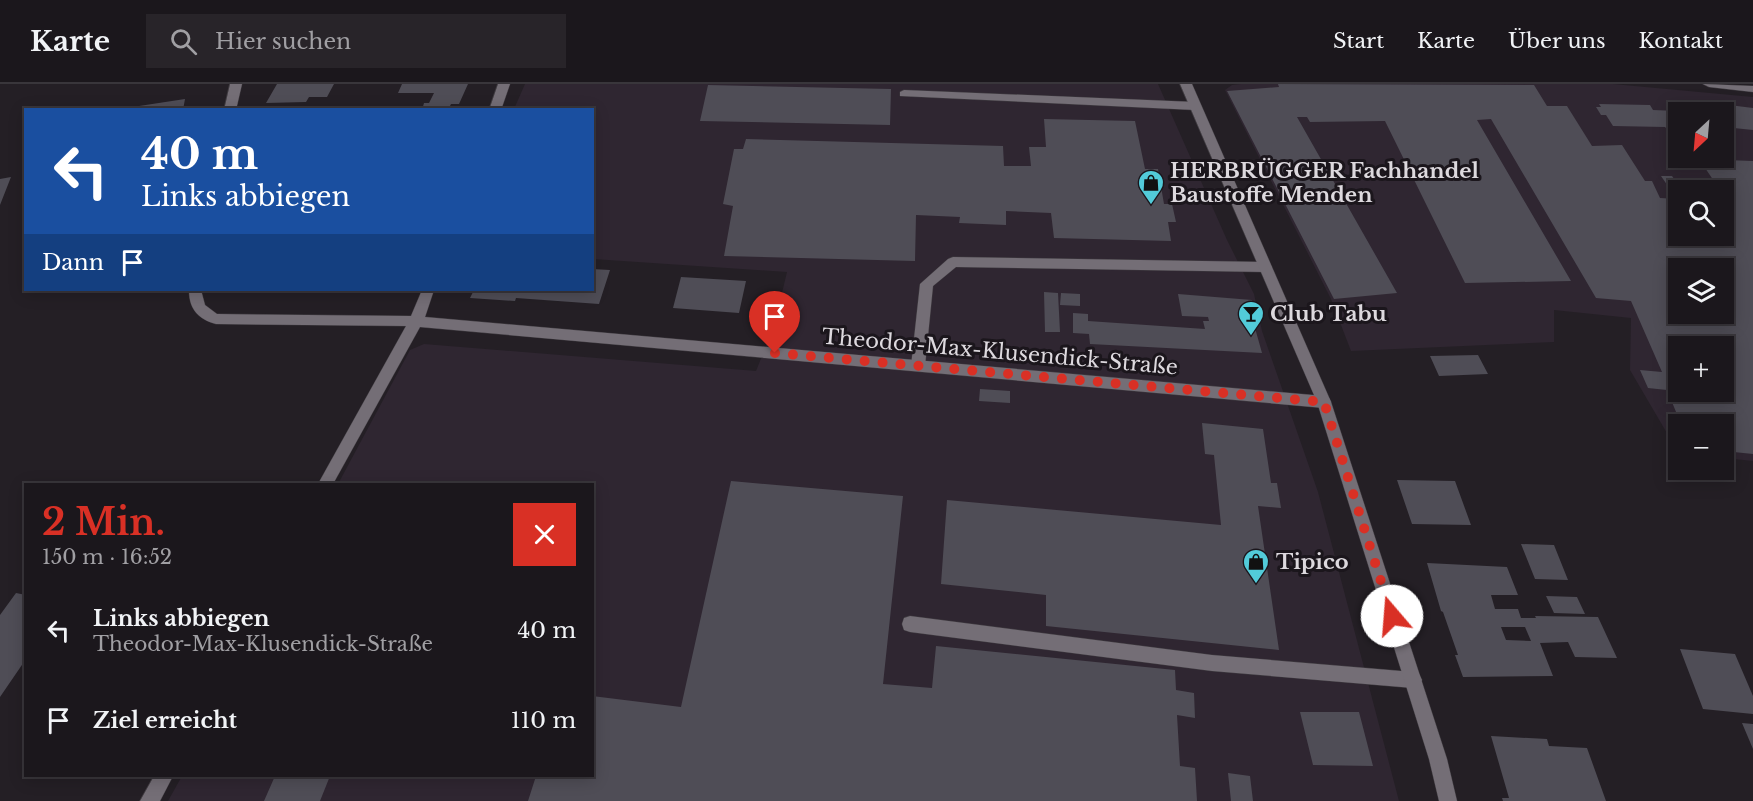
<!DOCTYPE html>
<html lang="de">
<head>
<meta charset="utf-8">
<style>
  body { margin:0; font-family:"Libre Baskerville",serif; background:#282429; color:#f1f3f6; height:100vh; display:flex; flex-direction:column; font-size:22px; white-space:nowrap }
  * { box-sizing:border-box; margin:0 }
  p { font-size:20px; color:#a09fa3 }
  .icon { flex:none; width:33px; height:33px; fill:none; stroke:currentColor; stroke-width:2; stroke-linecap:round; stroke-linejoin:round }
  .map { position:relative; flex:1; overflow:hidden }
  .sheet { position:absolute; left:24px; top:399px; width:570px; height:294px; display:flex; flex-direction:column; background:#1b171c; border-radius:0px; box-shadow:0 3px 15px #0003,0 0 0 2px #39363b }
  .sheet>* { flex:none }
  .banner { position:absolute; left:24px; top:24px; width:570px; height:183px; border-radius:0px; box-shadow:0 3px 15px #0003,0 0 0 2px #39363b; background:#1a4fa0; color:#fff; overflow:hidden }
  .needle { width:39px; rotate:206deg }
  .tools { position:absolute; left:1668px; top:18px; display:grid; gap:12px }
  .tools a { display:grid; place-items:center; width:66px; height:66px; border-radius:0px; background:#1b171c; box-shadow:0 3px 15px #0003,0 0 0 2px #39363b; font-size:30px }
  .pin { position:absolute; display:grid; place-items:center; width:51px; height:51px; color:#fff; margin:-62px -26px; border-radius:50% 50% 50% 0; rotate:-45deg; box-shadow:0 0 6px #0007 }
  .pin .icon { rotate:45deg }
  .me { position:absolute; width:66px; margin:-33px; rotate:342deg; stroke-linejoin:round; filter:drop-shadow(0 0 4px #0008) }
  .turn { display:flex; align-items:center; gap:21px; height:126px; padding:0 18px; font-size:27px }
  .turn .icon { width:78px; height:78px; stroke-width:2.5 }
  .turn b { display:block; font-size:42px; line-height:51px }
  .then { display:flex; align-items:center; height:57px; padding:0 18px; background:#0003; gap:12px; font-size:22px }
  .round { display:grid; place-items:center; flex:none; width:63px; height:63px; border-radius:0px; background:#282429 }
  .summary { display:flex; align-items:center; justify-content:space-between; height:102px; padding:0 18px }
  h1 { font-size:36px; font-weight:700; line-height:45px; color:#d93025 }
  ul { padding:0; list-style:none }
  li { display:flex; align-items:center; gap:18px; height:90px; padding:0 18px }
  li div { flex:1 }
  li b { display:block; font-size:22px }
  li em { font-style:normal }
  header { display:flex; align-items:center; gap:36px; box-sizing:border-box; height:84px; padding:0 30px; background:#1b171c; border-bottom:2px solid #39363b }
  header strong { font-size:28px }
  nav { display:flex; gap:33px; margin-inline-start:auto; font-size:21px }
  .search { width:420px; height:54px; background:#282429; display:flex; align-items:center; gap:15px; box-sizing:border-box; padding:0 21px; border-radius:0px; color:#a09fa3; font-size:22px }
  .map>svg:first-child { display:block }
  .built { fill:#2f2631; fill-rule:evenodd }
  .building { fill:#4f4d56; fill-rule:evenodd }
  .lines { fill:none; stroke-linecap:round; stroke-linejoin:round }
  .lane-casing { stroke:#3f3b40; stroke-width:1 }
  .street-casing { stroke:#3f3b40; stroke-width:1 }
  .secondary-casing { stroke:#3f3b40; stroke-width:1 }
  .lane { fill:#746e76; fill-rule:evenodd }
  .street { fill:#746e76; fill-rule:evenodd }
  .secondary { fill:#746e76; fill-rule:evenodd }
  .route { stroke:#d93025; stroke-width:10; stroke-dasharray:0 18 }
  .labels { text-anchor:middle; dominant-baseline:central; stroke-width:6; stroke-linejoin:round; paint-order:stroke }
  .poi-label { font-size:21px; font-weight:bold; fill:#ddd9de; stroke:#1b161c; text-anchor:start }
  .street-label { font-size:21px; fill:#ddd9de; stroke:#1b161c }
</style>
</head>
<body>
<header>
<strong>Karte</strong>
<div class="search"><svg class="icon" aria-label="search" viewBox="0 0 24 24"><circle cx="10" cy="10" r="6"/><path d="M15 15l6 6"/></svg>Hier suchen</div>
<nav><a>Start</a><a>Karte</a><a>Über uns</a><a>Kontakt</a></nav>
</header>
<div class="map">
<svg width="1753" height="717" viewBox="0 0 1753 717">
  <rect width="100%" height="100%" fill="#241f25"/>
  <path class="built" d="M525,0h633l69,156 27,54 8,37 56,161 81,309h-1231l14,-25h410v-292h-254l72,-134 14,-6 332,27 18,-45 13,-54 -194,-13 -1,-149 -78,-1z
    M1241,0h372l140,13v364l-29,-3v-34h-46v28l-48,-82 1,-52 -77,-8v32l-203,9 -20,-52 -106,-209 7,-5zM1678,28h46v46h-46zM1678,106h46v46h-46zM1678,184h46v46h-46zM1678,262h46v46h-46z"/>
  <path class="building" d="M277,0h57l-7,13h-18l-3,5 -40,1z
    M402,0h66l-9,20h-8l-3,6h-26l2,-7h5l5,-10h-36z
    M1278,0l256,1 13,21h20l25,40 30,-1 23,36h7l8,17 18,1v37h46v-33h4l-4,-7v-6h-4l-21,-31 54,2v293l-29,-3v-27h-43l-14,-34 -19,-2 -8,-18 22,2 -31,-71 -35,-3 -105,-179 -14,1 94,161 -106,2 -80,-162 -75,1 -3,-5h-10l100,176 -63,6 -107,-208 52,-4zM1678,184h46v46h-46zM1678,262h46v46h-46z
    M708,1l183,4 -1,36 -190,-4z
    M185,15l-2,11h-57v-2z
    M1599,20l51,1 3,5 25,1v27h-3l-10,-11 -52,-1 -7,-11h-5l-5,-8h5z
    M1721,20l32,4v22l-29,-3 1,-14z
    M1044,35l91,2 10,48h13l6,35h8l4,18h-8l3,19 -117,-3 -3,-25 -45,-2v14l-47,-2 1,-6 -44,-2 -1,46 -191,-5 9,-50 -10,-2 11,-55h9l3,-10 257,7 1,20h27l-2,-19h17z
    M1661,92h11l10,14h-4v5h-4z
    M11,93l-11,28v-26z
    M592,185l18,1 -11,34 -83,-6 -1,3 -45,-3 4,-8h118z
    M681,193l65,4 -7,32 -66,-5z
    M1044,208l14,1 2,39h-15z
    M1061,209l19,1v12l-20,-1z
    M1178,210l74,6 1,3h-5l14,50 -172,-9 -1,-10 -16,-1v-20l15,1v7l117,8 -2,-8h6l-1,-4 -26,-1z
    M1478,271l10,19 -49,2 -9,-20z
    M980,305l30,2v12l-31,-2z
    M1202,339l61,6 8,54h6l4,25 -23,-2 21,144 -233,-24v-31l-105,-11 6,-84 274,25 -7,-70 -9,-1z
    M1397,396l58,1 16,44 -59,-1z
    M731,397l172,15 -20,188 49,4 4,-42 239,24 1,20 18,3 1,25 -18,-3 3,51 15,2 2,33h-669l8,-25h56v-80l89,11z
    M1521,460l33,1 14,35 -33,-1z
    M1427,479l80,4 11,28h-27l4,14h23l3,9h15l-1,-2 63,1 19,41 -42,-1 -7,-15 -28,1 13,33 -90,1 -8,-22h3l-15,-43 -2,-1zM1501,543h24l6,14 -25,-1z
    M16,509l10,2v64l-26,38v-82z
    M1546,512l31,1 8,17 -31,-1z
    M1680,565l55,5 18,42v18l-50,-5z
    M1300,628h59l14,54 -60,-1z
    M1742,639l11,1v25z
    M1491,652l56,3 2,7 38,2 19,53h-103l-1,-3h7z
    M1228,689l22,3 3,25h-22z
    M275,692h55l-10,25h-56z"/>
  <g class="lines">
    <defs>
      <path id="lane" d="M904,6l291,12 6,4 -6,4 -295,-14v-4z
        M953,173l312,5 7,5 -7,5 -309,-5 -23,19 -8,80 -2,4h-10l-2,-4 9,-82 28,-25z
        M910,532l302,39 201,17 6,2 3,6 -3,6 -6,2 -201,-17 -302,-39 -6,-2 -2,-6 2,-6z"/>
      <path id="street" d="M230,0h12l-6,26h-12z
        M498,0h12l-9,26h-12z
        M1703,0l50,2v6l-44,-5z
        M189,206h12l4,15 12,9 194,2 11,-26h12l-9,27 899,79 5,2 2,4 -2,4 -5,2 -904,-81 -87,157h-15l88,-158 -190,-2c-18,-5 -27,-15 -27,-34z
        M154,692h19l-13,25h-20z"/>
      <path id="secondary" d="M1180,0h12l139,318 116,357 10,42h-18l-10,-42 -112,-357z"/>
    </defs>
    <use href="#lane" class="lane-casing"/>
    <use href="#street" class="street-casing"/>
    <use href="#secondary" class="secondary-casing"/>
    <use href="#lane" class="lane"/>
    <use href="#street" class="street"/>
    <use href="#secondary" class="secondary"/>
  </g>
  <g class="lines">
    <path class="route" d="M775,269l549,49 68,214"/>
  </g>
  <defs>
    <symbol id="shop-pin" viewBox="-11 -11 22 30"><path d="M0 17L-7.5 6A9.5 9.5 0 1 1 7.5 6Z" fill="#52cbd9" stroke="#1b161c"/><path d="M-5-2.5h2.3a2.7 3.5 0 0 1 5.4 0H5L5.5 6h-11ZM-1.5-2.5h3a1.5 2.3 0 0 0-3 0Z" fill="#111"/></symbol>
    <symbol id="bar-pin" viewBox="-11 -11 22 30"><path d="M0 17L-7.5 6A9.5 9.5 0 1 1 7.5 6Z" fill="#52cbd9" stroke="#1b161c"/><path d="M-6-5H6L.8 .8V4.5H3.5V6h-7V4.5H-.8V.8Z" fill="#111"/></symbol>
  </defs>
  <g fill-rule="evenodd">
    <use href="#shop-pin" x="1136" y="84" width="30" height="40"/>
    <use href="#bar-pin" x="1236" y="215" width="30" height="40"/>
    <use href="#shop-pin" x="1241" y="463" width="30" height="40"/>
  </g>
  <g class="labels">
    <g class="poi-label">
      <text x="1170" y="87">HERBRÜGGER Fachhandel<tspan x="1170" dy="24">Baustoffe Menden</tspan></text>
      <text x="1270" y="230">Club Tabu</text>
      <text x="1276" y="478">Tipico</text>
    </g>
    <g class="street-label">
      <text transform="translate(1000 268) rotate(5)">Theodor-Max-Klusendick-Straße</text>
    </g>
  </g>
</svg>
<div class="tools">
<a><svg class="needle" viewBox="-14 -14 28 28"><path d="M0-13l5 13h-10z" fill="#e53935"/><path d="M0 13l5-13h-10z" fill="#a09fa3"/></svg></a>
<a><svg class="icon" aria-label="search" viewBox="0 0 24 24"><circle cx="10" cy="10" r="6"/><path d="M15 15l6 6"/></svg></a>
<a><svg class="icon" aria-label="layers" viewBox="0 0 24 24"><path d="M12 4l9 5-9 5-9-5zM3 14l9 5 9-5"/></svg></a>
<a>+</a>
<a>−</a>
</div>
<div class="pin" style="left:775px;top:269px;background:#d93025"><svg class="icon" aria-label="arrive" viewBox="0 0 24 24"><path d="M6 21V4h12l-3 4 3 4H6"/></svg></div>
<svg class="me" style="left:1392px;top:532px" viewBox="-20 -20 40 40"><circle r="19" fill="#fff"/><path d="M0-13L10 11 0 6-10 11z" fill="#d93025"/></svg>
<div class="banner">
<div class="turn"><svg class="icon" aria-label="left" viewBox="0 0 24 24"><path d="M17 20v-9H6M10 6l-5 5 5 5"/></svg><div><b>40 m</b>Links abbiegen</div></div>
<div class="then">Dann<svg class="icon" aria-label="arrive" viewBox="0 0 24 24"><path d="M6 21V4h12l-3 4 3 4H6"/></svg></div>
</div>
<section class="sheet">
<div class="summary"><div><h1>2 Min.</h1><p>150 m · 16:52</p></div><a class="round" style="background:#d93025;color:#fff"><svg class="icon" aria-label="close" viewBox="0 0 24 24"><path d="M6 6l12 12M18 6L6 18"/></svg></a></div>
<ul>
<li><svg class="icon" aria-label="left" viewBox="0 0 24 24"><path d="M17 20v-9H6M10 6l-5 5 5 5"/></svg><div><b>Links abbiegen</b><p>Theodor-Max-Klusendick-Straße</p></div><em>40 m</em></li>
<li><svg class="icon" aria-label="arrive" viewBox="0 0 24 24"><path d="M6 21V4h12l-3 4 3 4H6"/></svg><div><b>Ziel erreicht</b></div><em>110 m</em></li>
</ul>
</section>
</div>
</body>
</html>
